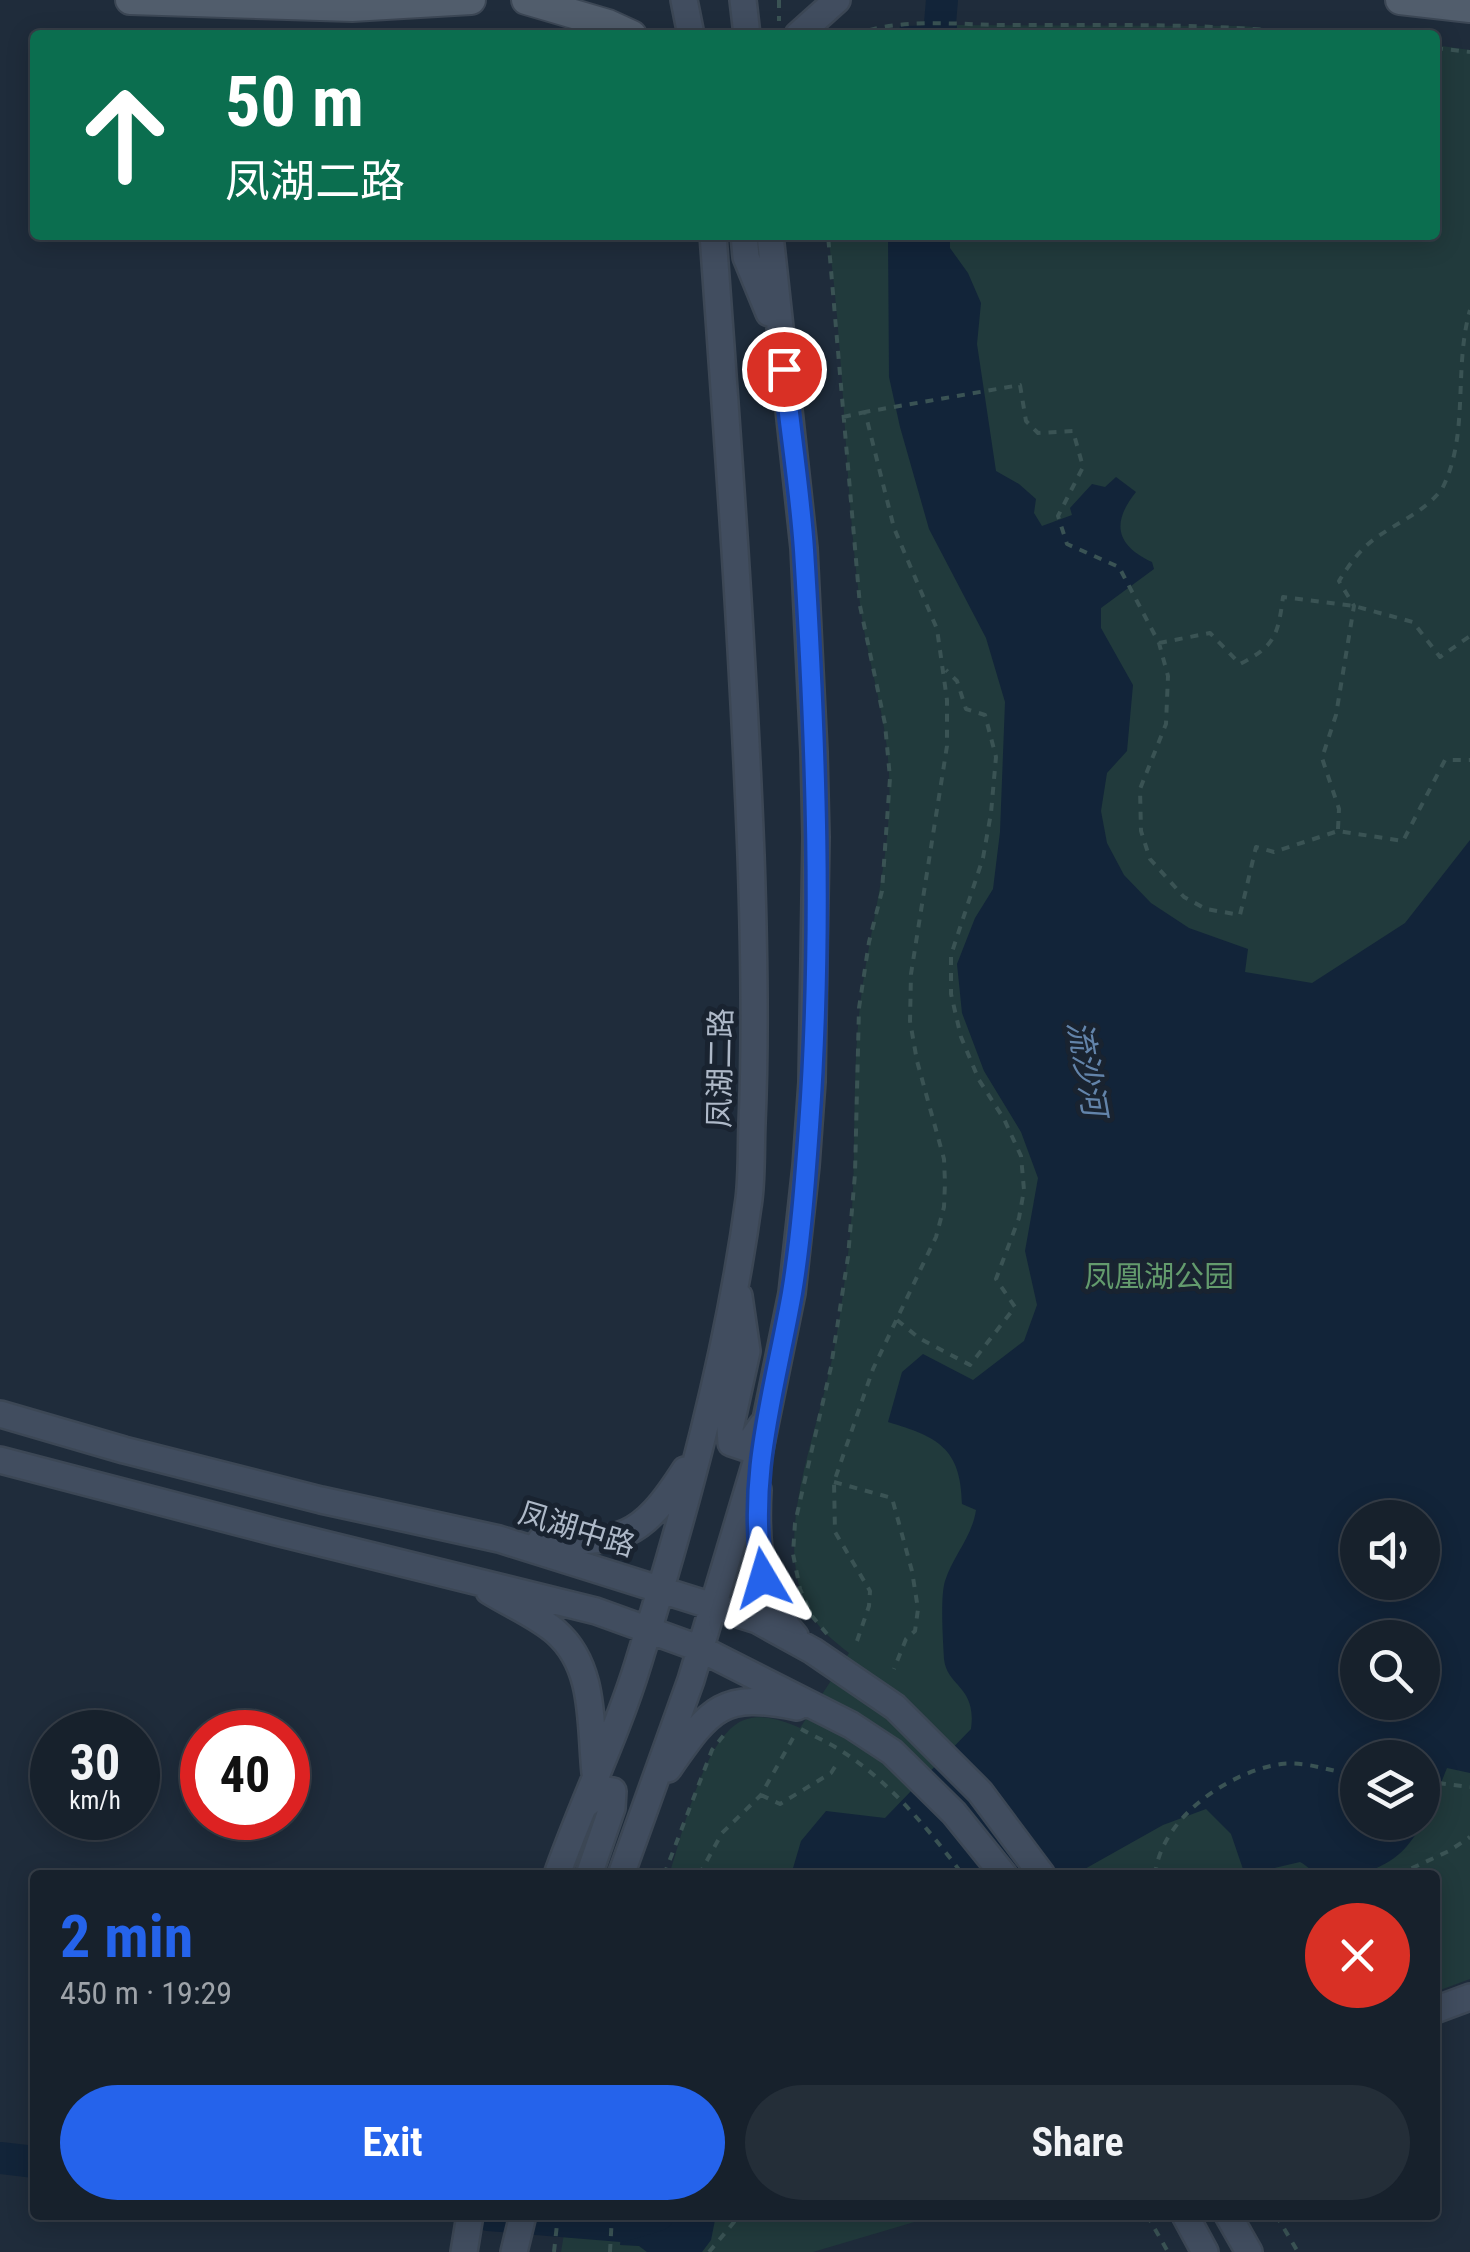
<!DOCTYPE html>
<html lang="en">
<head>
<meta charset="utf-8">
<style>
  body { margin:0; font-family:"Roboto Condensed","Noto Sans SC",sans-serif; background:#242e38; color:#f1f3f6; height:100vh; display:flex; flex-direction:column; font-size:38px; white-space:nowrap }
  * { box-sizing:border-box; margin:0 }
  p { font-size:32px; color:#9ea3a9 }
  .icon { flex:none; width:55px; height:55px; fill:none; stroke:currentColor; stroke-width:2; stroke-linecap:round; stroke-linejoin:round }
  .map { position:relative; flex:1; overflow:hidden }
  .details { position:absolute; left:30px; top:1870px; width:1410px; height:350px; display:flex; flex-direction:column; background:#17212c; border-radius:10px; box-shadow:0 5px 25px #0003,0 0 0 2px #363e48 }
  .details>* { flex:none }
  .hud { position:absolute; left:30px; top:30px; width:1410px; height:210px; border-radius:10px; box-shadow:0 5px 25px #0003,0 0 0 2px #363e48; background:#0b6e4f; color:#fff; overflow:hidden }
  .buttons { position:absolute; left:1340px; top:1500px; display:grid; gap:20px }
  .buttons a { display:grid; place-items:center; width:100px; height:100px; border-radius:50%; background:#17212c; box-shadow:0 5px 25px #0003,0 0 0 2px #363e48; font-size:50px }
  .speed { position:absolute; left:30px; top:1710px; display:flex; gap:20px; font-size:50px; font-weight:700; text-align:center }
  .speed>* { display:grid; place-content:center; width:130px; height:130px; border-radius:50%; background:#17212c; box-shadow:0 5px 25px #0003,0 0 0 2px #363e48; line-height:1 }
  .speed small { font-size:25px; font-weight:400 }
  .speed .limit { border:15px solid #d22; background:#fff; color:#111 }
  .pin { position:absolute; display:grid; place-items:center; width:85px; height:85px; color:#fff; margin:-42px; border:5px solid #fff; border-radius:50%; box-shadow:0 2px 10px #0007 }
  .me { position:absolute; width:110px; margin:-55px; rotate:353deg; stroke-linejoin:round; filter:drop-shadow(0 0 8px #0008) }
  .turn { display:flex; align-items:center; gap:35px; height:210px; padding:0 30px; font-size:45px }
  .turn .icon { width:130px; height:130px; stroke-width:2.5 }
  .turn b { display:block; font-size:70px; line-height:85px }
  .round { display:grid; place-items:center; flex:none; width:105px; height:105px; border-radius:52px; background:#242e38 }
  .head { display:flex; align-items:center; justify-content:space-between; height:170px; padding:0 30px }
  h1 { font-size:60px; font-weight:700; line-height:75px; color:#2563eb }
  .cta { display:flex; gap:20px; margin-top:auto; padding:20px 30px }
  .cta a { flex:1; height:115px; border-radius:60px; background:#2563eb; color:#fff; font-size:40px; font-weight:700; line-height:115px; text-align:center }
  .cta a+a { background:#242e38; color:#f1f3f6 }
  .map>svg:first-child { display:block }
  .green { fill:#213a3c; fill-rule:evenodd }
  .water { fill:#122439; fill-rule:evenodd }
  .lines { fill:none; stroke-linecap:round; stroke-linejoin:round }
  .river { stroke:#122439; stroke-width:32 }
  .secondary-casing { stroke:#3c4755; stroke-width:30 }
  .primary-casing { stroke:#3c4755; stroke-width:32 }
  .path { stroke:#3a5354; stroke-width:4; stroke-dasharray:8 8; stroke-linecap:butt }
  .secondary { stroke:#414d5f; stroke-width:25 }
  .primary { stroke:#515d6c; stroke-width:28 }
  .route-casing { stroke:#184099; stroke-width:25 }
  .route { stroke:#2563eb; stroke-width:18 }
  .labels { text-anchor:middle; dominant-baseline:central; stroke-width:10; stroke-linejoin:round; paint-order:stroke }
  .street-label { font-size:30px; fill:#aeb9c8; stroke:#192330 }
  .park-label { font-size:30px; fill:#639b6d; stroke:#192330 }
  .water-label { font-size:32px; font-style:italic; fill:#6384aa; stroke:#192330 }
</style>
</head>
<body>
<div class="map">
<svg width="1470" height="2252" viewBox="0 0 1470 2252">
  <rect width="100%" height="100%" fill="#1f2c3b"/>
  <path class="green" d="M957,25l286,1 91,9h-480l17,-6z
    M1435,45l35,5v1929l-35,13v-117h-766c13,-38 36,-145 78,-156 17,-5 37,2 53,9l49,-75c-13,-10 -28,-22 -37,-37 -41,-66 -1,-166 15,-235 10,-39 15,-79 20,-119 12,-85 3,-171 13,-256 9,-78 33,-152 29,-232 -2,-58 -22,-113 -29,-170 -16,-123 -15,-247 -32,-369h607zM1358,1518h64v64h-64zM1358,1638h64v64h-64zM1358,1758h64v64h-64z
    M567,2215h371l-125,37h-252z"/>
  <path class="water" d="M957,25v10h-59l2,-9z
    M888,235h62v13l18,25 13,30 -4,41 19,127 23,13 17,15 -2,14 8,13 30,-11 -2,-7 22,-24 13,3 11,-10 20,15c-25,31 -20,53 16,70l2,7 -53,39v20l32,57 -6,66 -20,22 -6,38 6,32 17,32 27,28 38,25 59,21 -3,23 67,11 93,-60 65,-83v933l-23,-5c-11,27 -21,56 -40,78 -18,22 -59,37 -87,29 -6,-2 -14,-10 -20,-13l-55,13 -14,-41 -25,-25 -43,16 -89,50h-283l10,-34 25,-30 59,7 86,-89c6,-43 -24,-42 -27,-70 -1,-18 -4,-62 1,-78 8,-25 27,-44 31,-71l-14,-6c-1,-56 -24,-67 -74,-82l14,-50 21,-18 50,26 51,-39 13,-36 -12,-54 13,-73 -17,-46 -37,-61 -22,-58 -5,-49 18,-46 18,-29 7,-57 5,-130 -19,-64 -57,-109 -29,-102 -11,-50zM1358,1518h64v64h-64zM1358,1638h64v64h-64zM1358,1758h64v64h-64z
    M623,2215h93l-5,25 -9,12h-55l-8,-6 -19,-1z"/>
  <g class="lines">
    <path class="river" d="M939,35l3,-35
      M0,2158l35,4
      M488,2215l134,11 36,-11"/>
    <defs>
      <path id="secondary" d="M684,0l7,35
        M743,0l4,35
        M798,35l39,-35
        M744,235l2,22 23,56
        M739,1296l8,55 -17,78 1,14 15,5 16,-23
        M0,1414l124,36 197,50 178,39 258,81 56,31 82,56 85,85 62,83
        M0,1460l276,72 320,79 105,38 150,76 41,27 62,61 50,62
        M758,1490c-3,52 1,106 37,146
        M541,1540c81,3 99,0 144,-70
        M489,1591c21,13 49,25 67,41 40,35 34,93 39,141
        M668,1769c42,-60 53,-78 129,-62
        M588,1803l14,-14 11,2 -1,17 -23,67
        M557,1875c25,-71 59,-139 81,-211 47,-152 90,-308 111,-465 3,-25 2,-51 3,-76 4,-89 2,-179 -1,-268 -8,-207 -23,-413 -38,-620
        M621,1875l70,-195 69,-231 32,-156 14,-127 6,-84 4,-245 -2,-85 -10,-204 -34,-313
        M1435,2010l35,-13
        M1185,2215l20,37
        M1228,2215l21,37
        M464,2252l6,-37
        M514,2252l9,-37"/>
      <path id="primary" d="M130,0l222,7 119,-7
        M526,0l82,24 24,11
        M1400,0l70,8"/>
    </defs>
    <use href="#secondary" class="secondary-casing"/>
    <use href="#primary" class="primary-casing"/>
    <path class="path" d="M779,0v21
      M854,35c46,-18 105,-10 153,-10 105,0 210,-2 315,10
      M1435,48l35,4
      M843,417l22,-5
      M1159,643l51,-10 30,31c35,-18 38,-29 43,-67l71,9 59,16 27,35 30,-21
      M1338,829l1,-20 -17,-51 14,-43 18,-109 -15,-25c8,-13 17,-26 28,-36 24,-21 54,-29 75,-56 28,-55 11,-119 28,-179
      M897,1320l22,18 51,27 45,-58 -19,-28 23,-61 5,-28 -3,-34 -17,-37 -25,-39 -18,-43 -10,-43v-39l32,-97 8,-45 5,-56 -11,-42 -19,-6 -9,-28 -11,-11
      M834,1482l58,16 20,73 6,38 -3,22 -9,8 -12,30
      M827,1634l-15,-18 -12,-27 -7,-35 2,-31 36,-156 17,-110 7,-83 4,-166 10,-66 13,-51 8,-113 -5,-54 -25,-118 -32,-371
      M857,1641l12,-35 1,-15 -35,-59 -1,-50 39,-113 63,-132 8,-30 1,-24 -1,-24 -27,-98 -7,-40 1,-47 36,-228v-46l-10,-71 -43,-101 -29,-116 155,-27 6,36 12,12 35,-2 10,36 -25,49 9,28 52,23 40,76 9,33 -2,48 -26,65 1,42 9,28 34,38 22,12 34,6 16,-68 18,5 64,-21 65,10 42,-81h25
      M801,1729c14,8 29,14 42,23 47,30 87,79 120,123
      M1422,1781l48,6
      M761,1795l19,9 51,-31 7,-11
      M664,1875l48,-125 12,-15
      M699,1875l23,-42 39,-38 32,-57
      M1155,1875c6,-57 73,-103 126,-111 27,-3 50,8 77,11
      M1397,1875l52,-24 21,-14
      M1147,2215l21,37
      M1276,2215l22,37
      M554,2252l4,-37
      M610,2252l2,-37
      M709,2252l31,-37"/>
    <use href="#secondary" class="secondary"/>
    <use href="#primary" class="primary"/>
  </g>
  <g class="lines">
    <defs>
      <path id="route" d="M763,1578c-17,-100 12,-188 29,-285 9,-55 13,-111 17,-166 14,-192 7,-385 -5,-577 -4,-60 -14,-121 -20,-181"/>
    </defs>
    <use href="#route" class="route-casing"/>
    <use href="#route" class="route"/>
  </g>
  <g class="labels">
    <g class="street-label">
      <text transform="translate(720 1068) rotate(-89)">凤湖二路</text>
      <text transform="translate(577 1529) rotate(17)">凤湖中路</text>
    </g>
    <g class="park-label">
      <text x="1159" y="1276">凤凰湖公园</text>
    </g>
    <g class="water-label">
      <text transform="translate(1087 1068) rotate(80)">流沙河</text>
    </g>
  </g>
</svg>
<div class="buttons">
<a><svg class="icon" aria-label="sound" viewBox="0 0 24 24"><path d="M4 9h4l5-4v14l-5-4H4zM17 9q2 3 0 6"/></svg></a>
<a><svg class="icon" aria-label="search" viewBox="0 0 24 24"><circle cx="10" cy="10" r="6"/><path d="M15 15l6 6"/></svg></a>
<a><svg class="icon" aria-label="layers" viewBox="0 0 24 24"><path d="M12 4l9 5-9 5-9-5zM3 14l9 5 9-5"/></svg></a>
</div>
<div class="speed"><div>30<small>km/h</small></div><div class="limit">40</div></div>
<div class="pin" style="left:784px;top:369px;background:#d93025"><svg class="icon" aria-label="arrive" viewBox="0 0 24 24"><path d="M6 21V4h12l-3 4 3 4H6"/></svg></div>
<svg class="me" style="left:763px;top:1578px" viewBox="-20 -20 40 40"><path d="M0-17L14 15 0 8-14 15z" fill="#2563eb" stroke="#fff" stroke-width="4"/></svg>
<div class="hud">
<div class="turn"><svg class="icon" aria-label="ahead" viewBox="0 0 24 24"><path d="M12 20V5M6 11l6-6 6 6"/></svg><div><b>50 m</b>凤湖二路</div></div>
</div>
<section class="details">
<div class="head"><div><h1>2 min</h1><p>450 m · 19:29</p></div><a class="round" style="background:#d93025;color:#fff"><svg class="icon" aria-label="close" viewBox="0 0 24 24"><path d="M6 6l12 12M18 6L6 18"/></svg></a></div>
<div class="cta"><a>Exit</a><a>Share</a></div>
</section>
</div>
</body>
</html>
